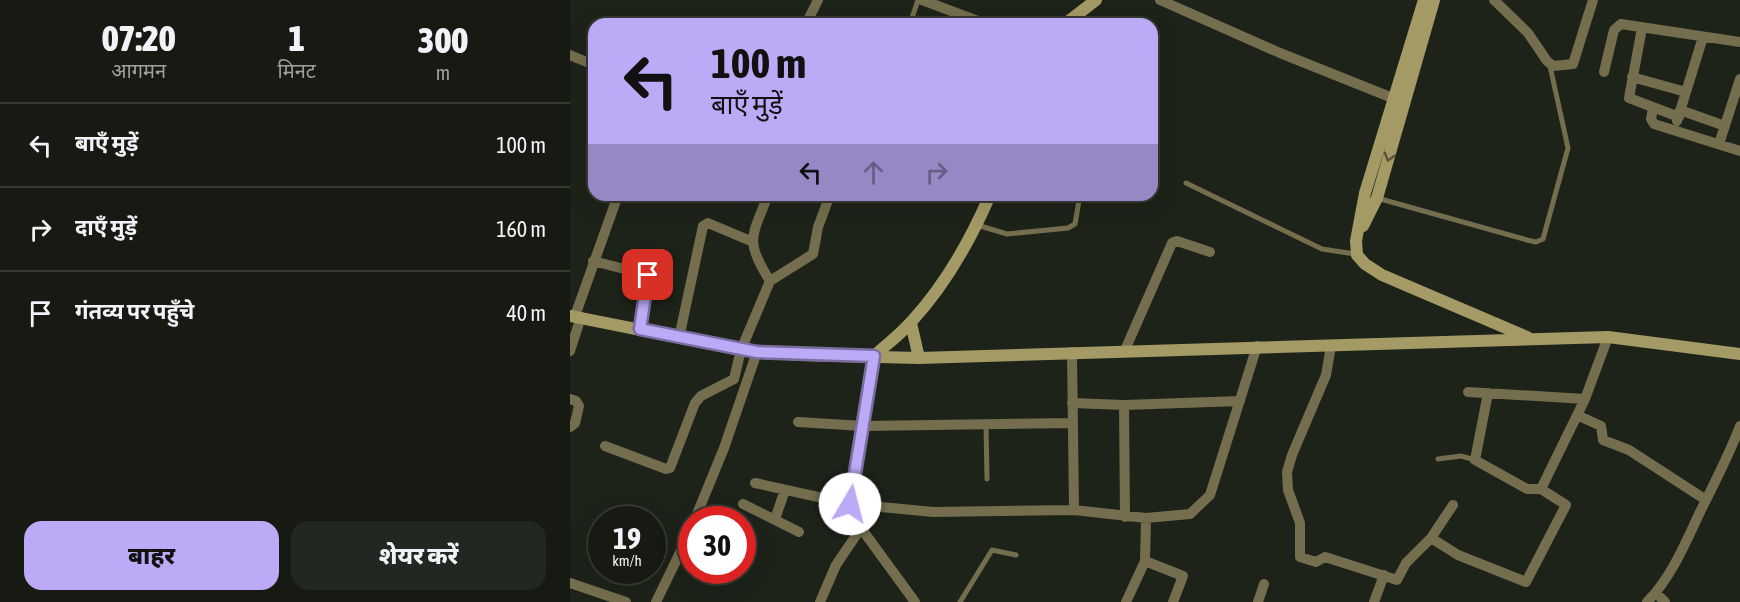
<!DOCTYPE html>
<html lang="hi">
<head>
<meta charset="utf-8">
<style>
  body { margin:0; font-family:"Asap Condensed","Noto Sans Devanagari",sans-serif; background:#232721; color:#f1f3f6; height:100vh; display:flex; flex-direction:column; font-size:22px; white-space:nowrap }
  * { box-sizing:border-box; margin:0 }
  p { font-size:20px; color:#9ea1a0 }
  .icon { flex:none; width:33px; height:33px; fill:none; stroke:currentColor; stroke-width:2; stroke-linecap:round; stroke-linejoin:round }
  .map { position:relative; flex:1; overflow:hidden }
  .side { display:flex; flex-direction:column; background:#161a13; width:570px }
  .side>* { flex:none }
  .guide { position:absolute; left:18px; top:18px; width:570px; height:183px; border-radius:18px; box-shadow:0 6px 24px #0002,0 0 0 2px #353833; background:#bcaaf6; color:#111; overflow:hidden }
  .speed { position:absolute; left:18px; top:506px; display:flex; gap:12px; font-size:30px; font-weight:700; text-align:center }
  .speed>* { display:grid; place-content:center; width:78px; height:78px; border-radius:50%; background:#161a13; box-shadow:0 6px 24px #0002,0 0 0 2px #353833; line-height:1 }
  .speed small { font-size:15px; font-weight:400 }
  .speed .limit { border:9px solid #d22; background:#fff; color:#111 }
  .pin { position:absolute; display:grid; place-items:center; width:51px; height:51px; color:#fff; margin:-26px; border-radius:12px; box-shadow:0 3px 9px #0006 }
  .me { position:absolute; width:66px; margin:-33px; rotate:8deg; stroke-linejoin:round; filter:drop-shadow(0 0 4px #0008) }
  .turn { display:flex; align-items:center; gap:21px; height:126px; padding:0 24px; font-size:27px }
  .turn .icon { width:78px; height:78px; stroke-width:2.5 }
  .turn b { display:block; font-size:42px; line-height:51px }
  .lanes { display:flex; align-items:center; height:57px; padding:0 24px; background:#0003; justify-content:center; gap:30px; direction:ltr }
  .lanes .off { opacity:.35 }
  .eta { display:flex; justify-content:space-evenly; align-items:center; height:102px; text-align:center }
  .eta b { font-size:36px; font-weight:800; line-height:42px }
  .primary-button { display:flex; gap:12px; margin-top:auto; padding:12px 24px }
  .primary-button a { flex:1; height:69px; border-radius:18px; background:#bcaaf6; color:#111; font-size:24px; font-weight:800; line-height:69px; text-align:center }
  .primary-button a+a { background:#232721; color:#f1f3f6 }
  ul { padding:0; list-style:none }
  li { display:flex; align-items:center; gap:18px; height:84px; padding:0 24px; border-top:2px solid #353833 }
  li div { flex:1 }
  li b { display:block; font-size:22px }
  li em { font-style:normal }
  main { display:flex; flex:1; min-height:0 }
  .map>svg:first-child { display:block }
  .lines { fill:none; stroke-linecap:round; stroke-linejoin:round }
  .lane { stroke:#746e4e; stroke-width:5 }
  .street { stroke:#746e4e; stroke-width:10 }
  .secondary { stroke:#a49a66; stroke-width:12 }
  .oneway { stroke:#555337 }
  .route-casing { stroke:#7a6ea0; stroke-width:15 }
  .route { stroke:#bcaaf6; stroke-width:10 }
</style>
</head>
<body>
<main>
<section class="side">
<div class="eta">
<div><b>07:20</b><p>आगमन</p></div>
<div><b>1</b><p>मिनट</p></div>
<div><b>300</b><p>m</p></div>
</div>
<ul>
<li><svg class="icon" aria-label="left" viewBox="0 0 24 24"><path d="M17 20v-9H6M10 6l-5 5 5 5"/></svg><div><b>बाएँ मुड़ें</b></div><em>100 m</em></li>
<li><svg class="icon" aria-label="right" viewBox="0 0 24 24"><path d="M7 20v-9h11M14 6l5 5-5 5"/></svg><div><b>दाएँ मुड़ें</b></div><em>160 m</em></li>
<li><svg class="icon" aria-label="arrive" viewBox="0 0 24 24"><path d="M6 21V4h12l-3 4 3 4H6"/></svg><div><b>गंतव्य पर पहुँचे</b></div><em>40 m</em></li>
</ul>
<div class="primary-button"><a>बाहर</a><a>शेयर करें</a></div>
</section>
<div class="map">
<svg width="1170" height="602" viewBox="0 0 1170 602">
  <rect width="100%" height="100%" fill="#1d2319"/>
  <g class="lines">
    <path class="lane" d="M340,24l8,-24
      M616,183l136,66 33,5
      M807,198l150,42 9,2 7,-3 25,-91 -18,-82
      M407,225l30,9 61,-6 7,-4 5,-29
      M416,425l1,54
      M868,459l23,-3 14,4
      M390,602l32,-52 24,5"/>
    <path class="street" d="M352,0l64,24
      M590,0l120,53 120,48
      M924,0l34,33 19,28 6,5 20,-2 20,-64
      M236,24l12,-24
      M1072,28l-13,70 50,19
      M0,55l24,10
      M1034,72l10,-42 7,-6 119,18
      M1062,77l54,15
      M1083,108l-2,11 3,5 86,27
      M1110,110l45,16
      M1107,121l26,-84
      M1149,144l21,-65
      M198,195c-16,42 -24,45 2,86
      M23,261l55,14 -8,54
      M5,316l43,-121
      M109,338l24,-112 5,-3 45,19
      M761,346l-5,29 -34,80 -5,17 1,18 12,33v34l16,5 9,-5 72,23 9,-17 25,-25 22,-33
      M555,350l47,-107 5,-2 33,11
      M0,351l11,-34
      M502,352l2,158
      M304,356l-24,148 83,8 141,-2 72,8 44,-4 20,-19 47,-149
      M898,392l117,7
      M918,393l-13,67 52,29h14l44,-90 23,-62
      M0,399l6,2 3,5 -4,17 -5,4
      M502,403l52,2 116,-4
      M554,405l1,112
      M1007,415l24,11 2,14 26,10 77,50
      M228,422l65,4 209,-3
      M35,446l61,23 4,-1 25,-65 6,-7 33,-17 7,-29 29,-69 43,-27 5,-27 12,-32
      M185,483l95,21
      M173,504l56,28
      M293,506l-2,22 54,74
      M125,519l29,-71 33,-96
      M205,519l10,-29
      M861,538l27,17 68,27 40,-77 -25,-16
      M575,561l38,15 -10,26
      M0,583l56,19
      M1086,593l9,9
      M86,602l36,-74
      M250,602l16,-37 25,-37
      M556,602l19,-41 1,-43
      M688,602l6,-18
      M804,602l10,-27
      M1077,602c25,-25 39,-61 54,-92 14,-28 28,-55 39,-84"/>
    <path class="secondary" d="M854,0l-59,193 -9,48 1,14 8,9 17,11 145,62
      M495,24l31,-24
      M793,226l14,-28 57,-198
      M0,316l171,34 58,5 120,3 689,-21 132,17
      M341,323l8,35
      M304,356c13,-12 27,-22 38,-35 33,-36 59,-82 78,-126"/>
  </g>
  <defs><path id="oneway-chevron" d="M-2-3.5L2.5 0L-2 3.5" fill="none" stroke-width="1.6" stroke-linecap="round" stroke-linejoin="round" transform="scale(1.5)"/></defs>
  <use class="oneway" href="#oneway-chevron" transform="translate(819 157) rotate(106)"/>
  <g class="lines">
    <defs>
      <path id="route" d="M78,275l-8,54 117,23 117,4 -24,148"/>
    </defs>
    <use href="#route" class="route-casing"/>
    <use href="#route" class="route"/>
  </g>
</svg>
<div class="speed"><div>19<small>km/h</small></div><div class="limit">30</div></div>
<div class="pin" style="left:78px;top:275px;background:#d93025"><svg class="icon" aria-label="arrive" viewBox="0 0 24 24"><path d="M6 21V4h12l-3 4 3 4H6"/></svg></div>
<svg class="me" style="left:280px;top:504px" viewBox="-20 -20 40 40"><circle r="19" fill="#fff"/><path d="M0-13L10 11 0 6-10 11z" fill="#bcaaf6"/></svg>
<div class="guide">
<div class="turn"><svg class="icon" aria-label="left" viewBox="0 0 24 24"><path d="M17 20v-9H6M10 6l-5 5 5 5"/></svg><div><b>100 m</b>बाएँ मुड़ें</div></div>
<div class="lanes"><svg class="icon" aria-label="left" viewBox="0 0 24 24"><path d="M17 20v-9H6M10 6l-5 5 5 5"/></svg><svg class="icon off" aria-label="ahead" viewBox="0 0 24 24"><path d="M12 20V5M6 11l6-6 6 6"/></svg><svg class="icon off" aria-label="right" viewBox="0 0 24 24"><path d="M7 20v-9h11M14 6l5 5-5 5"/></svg></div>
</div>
</div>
</main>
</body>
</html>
